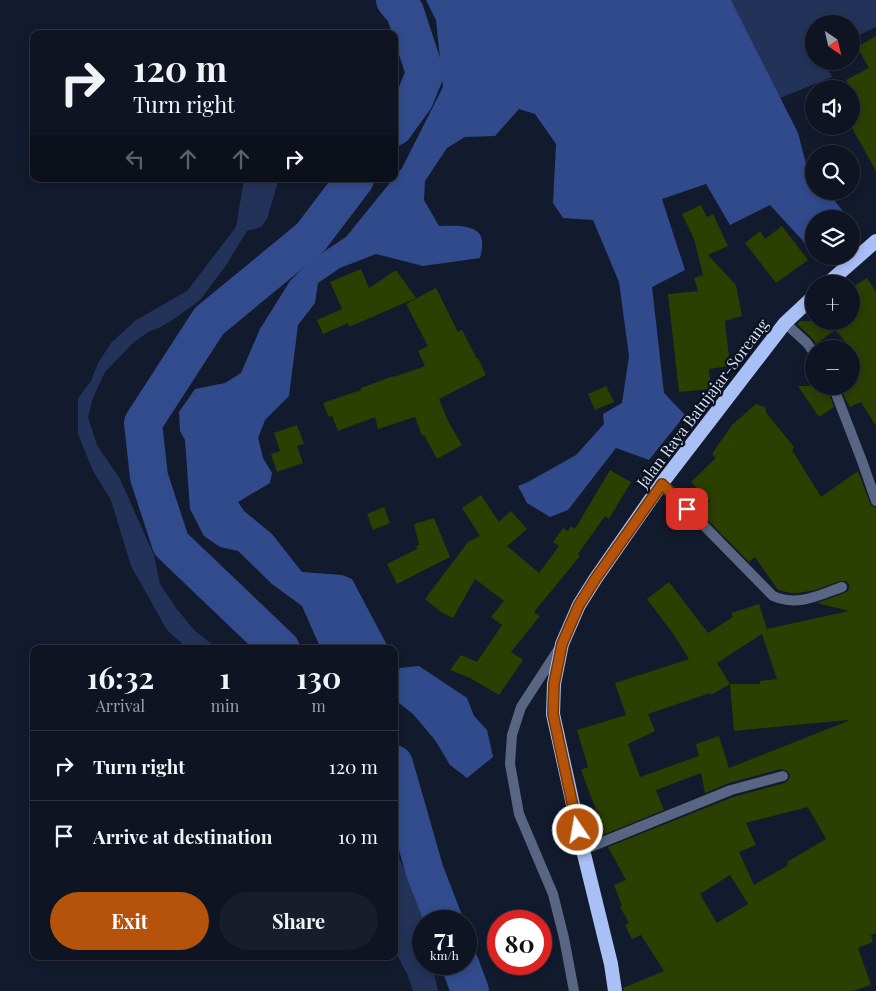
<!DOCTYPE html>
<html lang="en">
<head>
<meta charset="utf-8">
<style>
  body { margin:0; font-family:"Playfair Display",serif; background:#171d2a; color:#f1f3f6; height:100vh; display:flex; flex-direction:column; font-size:19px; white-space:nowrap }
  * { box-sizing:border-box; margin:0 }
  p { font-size:16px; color:#9b9ea5 }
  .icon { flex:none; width:28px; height:28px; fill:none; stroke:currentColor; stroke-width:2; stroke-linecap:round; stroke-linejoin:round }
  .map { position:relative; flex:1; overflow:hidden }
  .panel { position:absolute; left:30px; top:645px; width:368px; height:315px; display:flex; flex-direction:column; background:#0e1422; border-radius:10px; box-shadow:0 2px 8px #0003,0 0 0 1px #2e3340 }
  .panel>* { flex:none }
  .top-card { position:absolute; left:30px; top:30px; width:368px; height:152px; border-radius:10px; box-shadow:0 2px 8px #0003,0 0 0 1px #2e3340; background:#0e1422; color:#f1f3f6; overflow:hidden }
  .needle { width:32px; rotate:146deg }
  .tools { position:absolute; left:805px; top:15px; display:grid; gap:10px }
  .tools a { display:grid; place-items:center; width:55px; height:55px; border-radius:50%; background:#0e1422; box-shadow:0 2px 8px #0003,0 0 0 1px #2e3340; font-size:25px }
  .speed { position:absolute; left:412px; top:910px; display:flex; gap:10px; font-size:25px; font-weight:700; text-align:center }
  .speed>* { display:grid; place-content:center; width:65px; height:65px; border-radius:50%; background:#0e1422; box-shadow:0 2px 8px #0003,0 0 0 1px #2e3340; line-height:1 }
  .speed small { font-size:12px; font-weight:400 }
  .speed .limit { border:8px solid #d22; background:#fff; color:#111 }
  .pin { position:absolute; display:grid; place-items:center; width:42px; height:42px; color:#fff; margin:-21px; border-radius:10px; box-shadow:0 2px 8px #0006 }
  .me { position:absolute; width:55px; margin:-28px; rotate:348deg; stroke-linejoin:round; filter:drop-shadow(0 0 4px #0008) }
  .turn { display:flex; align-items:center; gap:18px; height:105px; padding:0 20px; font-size:22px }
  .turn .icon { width:65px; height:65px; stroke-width:2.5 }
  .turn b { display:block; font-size:35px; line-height:42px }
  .lanes { display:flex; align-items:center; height:48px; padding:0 20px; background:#0003; justify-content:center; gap:25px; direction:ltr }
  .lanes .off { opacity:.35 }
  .eta { display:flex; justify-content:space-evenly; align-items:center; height:85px; text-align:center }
  .eta b { font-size:30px; font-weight:700; line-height:35px }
  .cta { display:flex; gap:10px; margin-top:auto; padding:10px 20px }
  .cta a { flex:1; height:58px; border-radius:30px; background:#b45309; color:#fff; font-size:20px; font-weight:700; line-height:58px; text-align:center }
  .cta a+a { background:#171d2a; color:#f1f3f6 }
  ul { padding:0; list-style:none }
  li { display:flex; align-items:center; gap:15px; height:70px; padding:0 20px; border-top:1px solid #2e3340 }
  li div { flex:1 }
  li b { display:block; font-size:19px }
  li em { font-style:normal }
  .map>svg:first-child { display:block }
  .green { fill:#233258 }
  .forest { fill:#314a8b }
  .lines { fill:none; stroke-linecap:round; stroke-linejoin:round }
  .river { stroke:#324b8c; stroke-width:38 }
  .building { fill:#2b3f00; fill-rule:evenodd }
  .minor { stroke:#586583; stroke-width:10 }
  .trunk { stroke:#a9c0f6; stroke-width:14 }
  .route-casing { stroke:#753606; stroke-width:12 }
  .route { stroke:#b45309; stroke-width:9 }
  .labels { text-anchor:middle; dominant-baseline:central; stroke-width:4.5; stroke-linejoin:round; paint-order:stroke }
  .street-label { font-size:16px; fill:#d7ddea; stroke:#091123 }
</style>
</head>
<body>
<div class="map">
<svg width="876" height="991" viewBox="0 0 876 991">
  <rect width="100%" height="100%" fill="#121a2d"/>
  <path class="green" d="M731,0h145v27l-25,12v-15h-37v37h10l8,16 -52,21z
    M244,179h34v3l-11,37 -6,8 -14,4 -22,36 -25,33 -23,17 -18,11 -9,3 -16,11 -29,30 -12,26 -5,19 9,28 23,34 34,76 6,29 16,24 18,22 24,19h-30l-21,-19 -36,-64 -20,-66 -18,-29 -15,-37v-36l13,-17 7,-18 13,-20 25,-23 51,-29 49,-64z
    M394,822l1,6v21l30,65 2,7h-3v43h8l6,27h-25l-5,-15 -14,-27z"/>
  <path class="forest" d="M426,0h305l67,133 8,31 8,10v17h13l22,28h-35v34l-44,-48 -40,20 -24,-41 -44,15 23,71 -33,17 12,106 21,22 -36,45 -33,-12 -48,62 -18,7 -23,-14 -9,-17 10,-4 48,-27 28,-31 -1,-10 19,-11 7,-47 -10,-74 -26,-62 -30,-2 -10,-15 3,-59 -21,-30 -16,-5 -24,27 -30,1 -18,11 -22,33 -1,19 15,26c13,0 43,-3 43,16 1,5 -1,11 -2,16l-57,8 -47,-12 -36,14 -22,15 -3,20 -17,22 -9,71 -24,24 -7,18 5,20 9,15 -2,10 -32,19 6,9 28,23 30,38 40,3 10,4 37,70h-68l-19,-43 -30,-22 -34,-33 -18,-4 -16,-11 -14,-27 -5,-69 -5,-9 -1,-19 16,-23 30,-6 16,-10 19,-44 30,-48 21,-21 35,-23 56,-69 41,-81 -7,-67z
    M419,666l48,32 7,18 13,14 6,27 -26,21 -17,-13 -15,-25 -22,-26 -19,-15v-24l6,-7z"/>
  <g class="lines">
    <path class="river" d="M394,127l21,-29 10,-25 -20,-61 -10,-12
      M281,649l-110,-105 -22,-67 -6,-54 66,-102 102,-84 44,-58
      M394,764l31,108 19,49
      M460,964l10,27"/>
  </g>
  <path class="building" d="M876,36v135l-25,-45v-37l-5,-9 23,-12 -12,-21z
    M701,205l6,12 6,-3 15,32 -20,9 28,30 6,31 -17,5 5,45 -21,3 2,20 -32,3 -11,-98 30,-3 -4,-13 9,-3 -9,-36 -12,-25z
    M782,226l26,34 -32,23 -31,-40 15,-12 5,8z
    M361,269l8,19 27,-18 20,28 -67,29 -1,-4 -25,11 -6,-14 25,-11 -12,-27z
    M867,278l9,14v134l-15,-24 -11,5 -4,-7 -6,-14h11v-12l9,-5 -6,-10 4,-3 -23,-26 -19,14 -4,-6 -15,-14 3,-3h51v-33z
    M436,288l22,44 4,-2 15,29 1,-1 8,17 -47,24 9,22 14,24 -25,14 -13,-24 -2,1 -7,-19 -37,12 -3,-12 -37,14 -6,-15 -3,1 -6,-14 38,-13v-2l32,-12 1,1 31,-11 -7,-15 10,-5 -22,-42z
    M606,386l8,16 -19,8 -7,-16z
    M798,386h28l8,21 -15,10z
    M756,404l9,3 2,7 27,33 -2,3 29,47 37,-26 12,32 2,3 4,2v425l-5,2 2,7 -15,6 13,37 -18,6h-229l-1,-3 41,-17 -23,-36 -9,4 -7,-14 4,-2 -9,-16 2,-1 -8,-21 12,-5 -18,-33 125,-50 52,-14 3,-3 2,-3 -1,-3 -2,-3 -6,-2 -52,14 -24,10 -4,-20 -45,17 8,20 -59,24 -24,-64 7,-3 -11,-37 49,-15 -11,-32 74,-24 -15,-24 -27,-36 22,-17 39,51 25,-16 -2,-4 28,-9 8,25 82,-18 -32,-8 30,-11 2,-3v-4l-3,-4h-6l-25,9 -16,3h-8l-13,-3 -23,-33 -6,5 -51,-52 12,-9 -19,-19 25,-24 -4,-4 20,-29zM762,634l15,45 -17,2v3h-30l4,47 114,-11v1l-119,47 -10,-32 -23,8 3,12 -59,21 -12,-33 27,-13 -7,-17 62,-21 1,2 19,-11 -13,-21zM808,807l18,32 -39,23 1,3 -34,20 -15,-33 17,-7 -10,-22zM730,875l18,29 -31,19 -17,-29z
    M297,425l7,19 -7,2 6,17 -26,9 -6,-18 9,-3 -6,-18z
    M610,470l21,12 -22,37 -4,-3 -27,38 2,2 -46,56 6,4 -29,36 12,8 -24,35 -29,-17 -20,-8 11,-15 16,7 25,-37 -11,-8 13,-16 -29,-22 -22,39 -12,-6 -16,-13 43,-57 12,-6 -18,-28 19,-13 18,27 12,-11 16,18 -20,17 32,27 20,-27 -6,-4 10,-14 5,3 3,-5 4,3z
    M384,507l6,16 -17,7 -6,-16z
    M434,518l16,39 -53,27 -10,-20 30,-15 -1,-3 3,-1 -5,-21z"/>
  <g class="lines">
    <path class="minor" d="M785,323l22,20 7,10
      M833,386l29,75 14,40
      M662,483l111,113c25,11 46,-1 69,-9
      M560,647l-39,60 -9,28 -2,29 9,50 34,80 11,44 10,53
      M583,850l148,-60 52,-14"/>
    <path class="trunk" d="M827,284l49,-43
      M615,991l-4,-27 -28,-114 -30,-136 1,-30 8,-40 17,-39 17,-27 66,-95 123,-160 29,-27"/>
  </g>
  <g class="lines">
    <defs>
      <path id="route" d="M578,830l-25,-116 1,-30 8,-40 17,-39 17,-27 66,-94 25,25"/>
    </defs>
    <use href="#route" class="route-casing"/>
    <use href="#route" class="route"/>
  </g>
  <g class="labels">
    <g class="street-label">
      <text transform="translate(702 403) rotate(-53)">Jalan Raya Batujajar-Soreang</text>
    </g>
  </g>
</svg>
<div class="tools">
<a><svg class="needle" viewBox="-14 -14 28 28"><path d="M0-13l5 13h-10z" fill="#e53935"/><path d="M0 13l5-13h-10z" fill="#9b9ea5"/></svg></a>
<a><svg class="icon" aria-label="sound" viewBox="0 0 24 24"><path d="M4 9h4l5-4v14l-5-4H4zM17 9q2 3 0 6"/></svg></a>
<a><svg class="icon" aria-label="search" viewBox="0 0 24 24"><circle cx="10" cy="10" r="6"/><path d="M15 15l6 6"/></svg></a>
<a><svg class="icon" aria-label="layers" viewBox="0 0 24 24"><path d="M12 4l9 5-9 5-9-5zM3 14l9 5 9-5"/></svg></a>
<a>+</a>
<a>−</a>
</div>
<div class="speed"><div>71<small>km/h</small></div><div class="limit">80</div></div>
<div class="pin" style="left:687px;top:509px;background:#d93025"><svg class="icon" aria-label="arrive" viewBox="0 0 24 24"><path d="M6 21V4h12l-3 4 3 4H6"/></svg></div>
<svg class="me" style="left:578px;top:830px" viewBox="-20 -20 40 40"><circle r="17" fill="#b45309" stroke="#fff" stroke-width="3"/><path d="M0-11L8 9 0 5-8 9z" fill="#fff"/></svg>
<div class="top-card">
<div class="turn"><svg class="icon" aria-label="right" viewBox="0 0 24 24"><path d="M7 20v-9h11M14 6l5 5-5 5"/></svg><div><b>120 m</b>Turn right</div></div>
<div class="lanes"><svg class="icon off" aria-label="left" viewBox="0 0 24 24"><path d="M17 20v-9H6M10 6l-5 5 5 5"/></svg><svg class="icon off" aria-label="ahead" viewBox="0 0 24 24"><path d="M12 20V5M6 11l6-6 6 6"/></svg><svg class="icon off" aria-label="ahead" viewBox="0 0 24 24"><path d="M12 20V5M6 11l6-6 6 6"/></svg><svg class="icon" aria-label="right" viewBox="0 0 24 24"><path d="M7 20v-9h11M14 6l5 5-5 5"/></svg></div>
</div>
<section class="panel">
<div class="eta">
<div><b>16:32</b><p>Arrival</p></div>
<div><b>1</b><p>min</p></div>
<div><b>130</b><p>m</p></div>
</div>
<ul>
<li><svg class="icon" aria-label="right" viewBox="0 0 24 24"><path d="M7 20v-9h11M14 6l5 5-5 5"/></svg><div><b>Turn right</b></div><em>120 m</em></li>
<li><svg class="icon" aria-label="arrive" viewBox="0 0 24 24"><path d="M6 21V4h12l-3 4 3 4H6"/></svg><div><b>Arrive at destination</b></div><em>10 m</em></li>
</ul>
<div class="cta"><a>Exit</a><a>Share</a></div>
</section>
</div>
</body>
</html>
